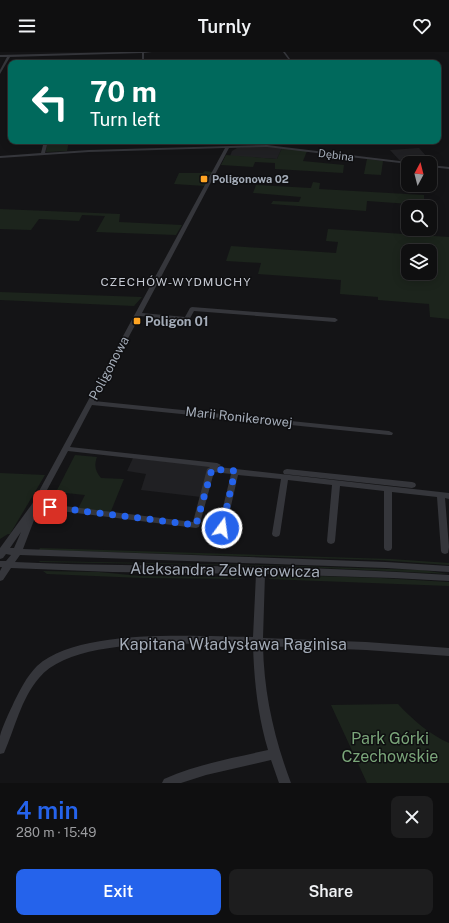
<!DOCTYPE html>
<html lang="en">
<head>
<meta charset="utf-8">
<style>
  body { margin:0; font-family:"Public Sans",sans-serif; background:#1d1d1e; color:#f1f3f6; height:100vh; display:flex; flex-direction:column; font-size:15px; white-space:nowrap }
  * { box-sizing:border-box; margin:0 }
  p { font-size:13px; color:#9b9c9f }
  .icon { flex:none; width:22px; height:22px; fill:none; stroke:currentColor; stroke-width:2; stroke-linecap:round; stroke-linejoin:round }
  .map { position:relative; height:731px; overflow:hidden }
  .details { display:flex; flex-direction:column; background:#0f0f10; flex:1 }
  .details>* { flex:none }
  .top-card { position:absolute; left:8px; top:8px; width:433px; height:84px; border-radius:8px; box-shadow:0 2px 10px #0003,0 0 0 1px #2f2f30; background:#00695c; color:#fff; overflow:hidden }
  .needle { width:26px; rotate:7deg }
  .controls { position:absolute; left:401px; top:104px; display:grid; gap:8px }
  .controls a { display:grid; place-items:center; width:36px; height:36px; border-radius:8px; background:#0f0f10; box-shadow:0 2px 10px #0003,0 0 0 1px #2f2f30; font-size:20px }
  .pin { position:absolute; display:grid; place-items:center; width:34px; height:34px; color:#fff; margin:-17px; border-radius:8px; box-shadow:0 2px 6px #0006 }
  .me { position:absolute; width:44px; margin:-22px; rotate:14deg; stroke-linejoin:round; filter:drop-shadow(0 0 3px #0008) }
  .turn { display:flex; align-items:center; gap:14px; height:84px; padding:0 16px; font-size:18px }
  .turn .icon { width:52px; height:52px; stroke-width:2.5 }
  .turn b { display:block; font-size:28px; line-height:34px }
  .round { display:grid; place-items:center; flex:none; width:42px; height:42px; border-radius:8px; background:#1d1d1e }
  .summary { display:flex; align-items:center; justify-content:space-between; height:68px; padding:0 16px }
  h1 { font-size:24px; font-weight:600; line-height:30px; color:#2563eb }
  .action { display:flex; gap:8px; margin-top:auto; padding:8px 16px }
  .action a { flex:1; height:46px; border-radius:8px; background:#2563eb; color:#fff; font-size:16px; font-weight:600; line-height:46px; text-align:center }
  .action a+a { background:#1d1d1e; color:#f1f3f6 }
  header { display:flex; justify-content:space-between; align-items:center; height:52px; padding:0 16px; background:#0f0f10; font-size:18px; font-weight:600 }
  .map>svg:first-child { display:block }
  .built { fill:#202023 }
  .green { fill:#1c241c; fill-rule:evenodd }
  .lines { fill:none; stroke-linecap:round; stroke-linejoin:round }
  .minor { fill:#35363b; fill-rule:evenodd }
  .route { stroke:#2563eb; stroke-width:7; stroke-dasharray:0 12.6 }
  .poi-dot { fill:#ffa523; stroke:#0f0f11; stroke-width:1.5 }
  .labels { text-anchor:middle; dominant-baseline:central; stroke-width:3; stroke-linejoin:round; paint-order:stroke }
  .far-street-label { font-size:11px; fill:#a4acb8; stroke:#0f0f11 }
  .far-poi-label { font-size:11px; font-weight:bold; fill:#a4acb8; stroke:#0f0f11; text-anchor:start }
  .far-neighbourhood-label { font-size:12px; letter-spacing:1px; fill:#c6cad3; stroke:#0f0f11 }
  .poi-label { font-size:13px; font-weight:bold; fill:#a4acb8; stroke:#0f0f11; text-anchor:start }
  .street-label { font-size:13px; fill:#a4acb8; stroke:#0f0f11 }
  .near-street-label { font-size:16px; fill:#a4acb8; stroke:#0f0f11 }
  .near-park-label { font-size:16px; fill:#7aa579; stroke:#0f0f11 }
</style>
</head>
<body>
<header><svg class="icon" aria-label="menu" viewBox="0 0 24 24"><path d="M4 6h16M4 12h16M4 18h16"/></svg>Turnly<svg class="icon" aria-label="heart" viewBox="0 0 24 24"><path d="M12 20l-8-8c-3-5 5-10 8-4 3-6 11-1 8 4z"/></svg></header>
<div class="map">
<svg width="449" height="731" viewBox="0 0 449 731">
  <rect width="100%" height="100%" fill="#141416"/>
  <path class="built" d="M262,94l20,2 -5,11 -47,-3 2,-5 5,-3z
    M419,96l16,18 -5,-1v-2h-28l-12,-13z
    M133,406l77,8 -9,31 -60,-7 5,-16 -19,-3z"/>
  <path class="green" d="M47,89h22l-2,10 -21,1z
    M282,96l25,3 -4,10 41,4 -1,8 -68,-4v-6l-20,-1 -2,5 -32,-2 5,-10 51,4z
    M367,107l16,2 -2,14 -17,-1z
    M205,119l8,1 -3,3 -9,2 5,5 -1,4 -31,-2 5,-11h24z
    M313,130l7,1 -1,6 105,6v10l-57,-4 -1,10 -95,-7 2,-3 26,1 2,-5 -48,-4 3,-8 55,3z
    M0,157l120,5 -1,8 63,3 -6,10 -80,-3 9,-16 -23,-1 -3,6 -40,-2 -8,11 -31,-1z
    M328,177l121,8v82l-19,-2 -1,-13 -51,-4v-3l-38,-3 1,-14 -83,-6 3,-11 -35,-2 5,-15 105,7 2,-11 -12,-1zM408,199h22v22h-22z
    M0,240l142,5 -8,9 -134,-6z
    M75,403l22,2c-3,8 -2,14 4,21l23,1 -15,37 -33,-3 9,-18 -29,-3z
    M0,421l45,2 -35,59h-2l-8,5z
    M40,496l351,11 58,4v2l-71,-5 -339,-10z
    M40,509l221,4 161,5 27,4 -167,-8 -243,-4z
    M43,519l56,1 41,4 85,1 21,2 -104,-1 -95,-4z
    M280,523l101,3 68,4v4l-181,-7z
    M398,652c15,16 31,30 51,39v40h-82l-36,-78z"/>
  <g class="lines">
    <path class="minor" d="M120,0h32l-8,1v10h-2v-10l-132,4 -10,17v-4l7,-13h-7v-2z
      M283,0h2l8,11h-2z
      M44,89h4l-3,12 44,-3 178,-5 141,17 2,1h-2v1l-141,-17 -38,1 -87,165 43,4 5,-9 2,-1 143,11 3,2 -3,2 -141,-11 -5,9 -2,1 -47,-5 -46,85 295,30 4,2 -1,2h-3l-297,-30 -22,42 147,16 4,2 -3,2 231,26v6l-4,-1 4,49 -1,6 -3,1 -3,-1 -1,-2 -4,-54 -45,-5v56l-1,2 -3,1 -3,-1 -1,-2v-57l-44,-5 -5,55 -1,2 -3,1 -3,-1 -1,-2 5,-56 -44,-5 -8,54 -1,2 -3,1 -3,-1 -1,-2 9,-55 -43,-4 -12,53 -1,2h-6l-1,-2 13,-54 -17,-2 -15,55 -3,1 -159,-20 -3,5 2,2 -13,34 363,13 63,4v6l-63,-4 -366,-13 -5,7c82,4 164,3 246,5 63,1 125,4 188,8v6l-56,-3 -128,-4 -2,64 103,4 83,6v8l-83,-6 -103,-4c1,47 11,92 28,137h-12l-8,-23 -65,15 -25,8h-19l2,-4c34,-15 69,-21 104,-29 -10,-34 -14,-69 -15,-105 -54,0 -178,-11 -214,33 -18,21 -24,50 -35,75l-4,1c0,-6 0,-13 0,-18 2,-9 10,-25 14,-34 6,-12 13,-26 23,-36 44,-39 160,-29 216,-29l3,-63 -144,-2 -101,-4 -8,12 -3,1v-10l2,-4h-2v-6h6l5,-6 -5,-1 -3,4 -3,1v-11l32,-44 193,-356 -136,4 -89,6v-2l41,-3zM68,399l142,16 -3,2 -14,53 -153,-19zM21,480l-7,16h-4z
      M430,113l19,2v2l-19,-2z
      M287,417l125,13 3,1 1,2 -1,2 -3,1 -128,-14 -1,-2 1,-2z"/>
  </g>
  <g class="lines">
    <path class="route" d="M50,455l146,18 16,-56 23,2 -13,57"/>
  </g>
  <g class="poi-dot">
    <rect x="200" y="123" width="8" height="8" rx="2"/>
    <rect x="133" y="265" width="8" height="8" rx="2"/>
  </g>
  <g class="labels">
    <g class="far-street-label">
      <text transform="translate(336 103) rotate(7)">Dębina</text>
    </g>
    <g class="far-poi-label">
      <text x="212" y="127">Poligonowa 02</text>
    </g>
    <g class="far-neighbourhood-label">
      <text x="176" y="230">CZECHÓW-WYDMUCHY</text>
    </g>
    <g class="poi-label">
      <text x="145" y="269">Poligon 01</text>
    </g>
    <g class="street-label">
      <text transform="translate(109 316) rotate(-62)">Poligonowa</text>
      <text transform="translate(239 365) rotate(6)">Marii Ronikerowej</text>
    </g>
    <g class="near-street-label">
      <text transform="translate(225 518) rotate(1)">Aleksandra Zelwerowicza</text>
      <text x="233" y="592">Kapitana Władysława Raginisa</text>
    </g>
    <g class="near-park-label">
      <text x="390" y="686">Park Górki<tspan x="390" dy="18">Czechowskie</tspan></text>
    </g>
  </g>
</svg>
<div class="controls">
<a><svg class="needle" viewBox="-14 -14 28 28"><path d="M0-13l5 13h-10z" fill="#e53935"/><path d="M0 13l5-13h-10z" fill="#9b9c9f"/></svg></a>
<a><svg class="icon" aria-label="search" viewBox="0 0 24 24"><circle cx="10" cy="10" r="6"/><path d="M15 15l6 6"/></svg></a>
<a><svg class="icon" aria-label="layers" viewBox="0 0 24 24"><path d="M12 4l9 5-9 5-9-5zM3 14l9 5 9-5"/></svg></a>
</div>
<div class="pin" style="left:50px;top:455px;background:#d93025"><svg class="icon" aria-label="arrive" viewBox="0 0 24 24"><path d="M6 21V4h12l-3 4 3 4H6"/></svg></div>
<svg class="me" style="left:222px;top:476px" viewBox="-20 -20 40 40"><circle r="17" fill="#2563eb" stroke="#fff" stroke-width="3"/><path d="M0-11L8 9 0 5-8 9z" fill="#fff"/></svg>
<div class="top-card">
<div class="turn"><svg class="icon" aria-label="left" viewBox="0 0 24 24"><path d="M17 20v-9H6M10 6l-5 5 5 5"/></svg><div><b>70 m</b>Turn left</div></div>
</div>
</div>
<section class="details">
<div class="summary"><div><h1>4 min</h1><p>280 m · 15:49</p></div><a class="round"><svg class="icon" aria-label="close" viewBox="0 0 24 24"><path d="M6 6l12 12M18 6L6 18"/></svg></a></div>
<div class="action"><a>Exit</a><a>Share</a></div>
</section>
</body>
</html>
